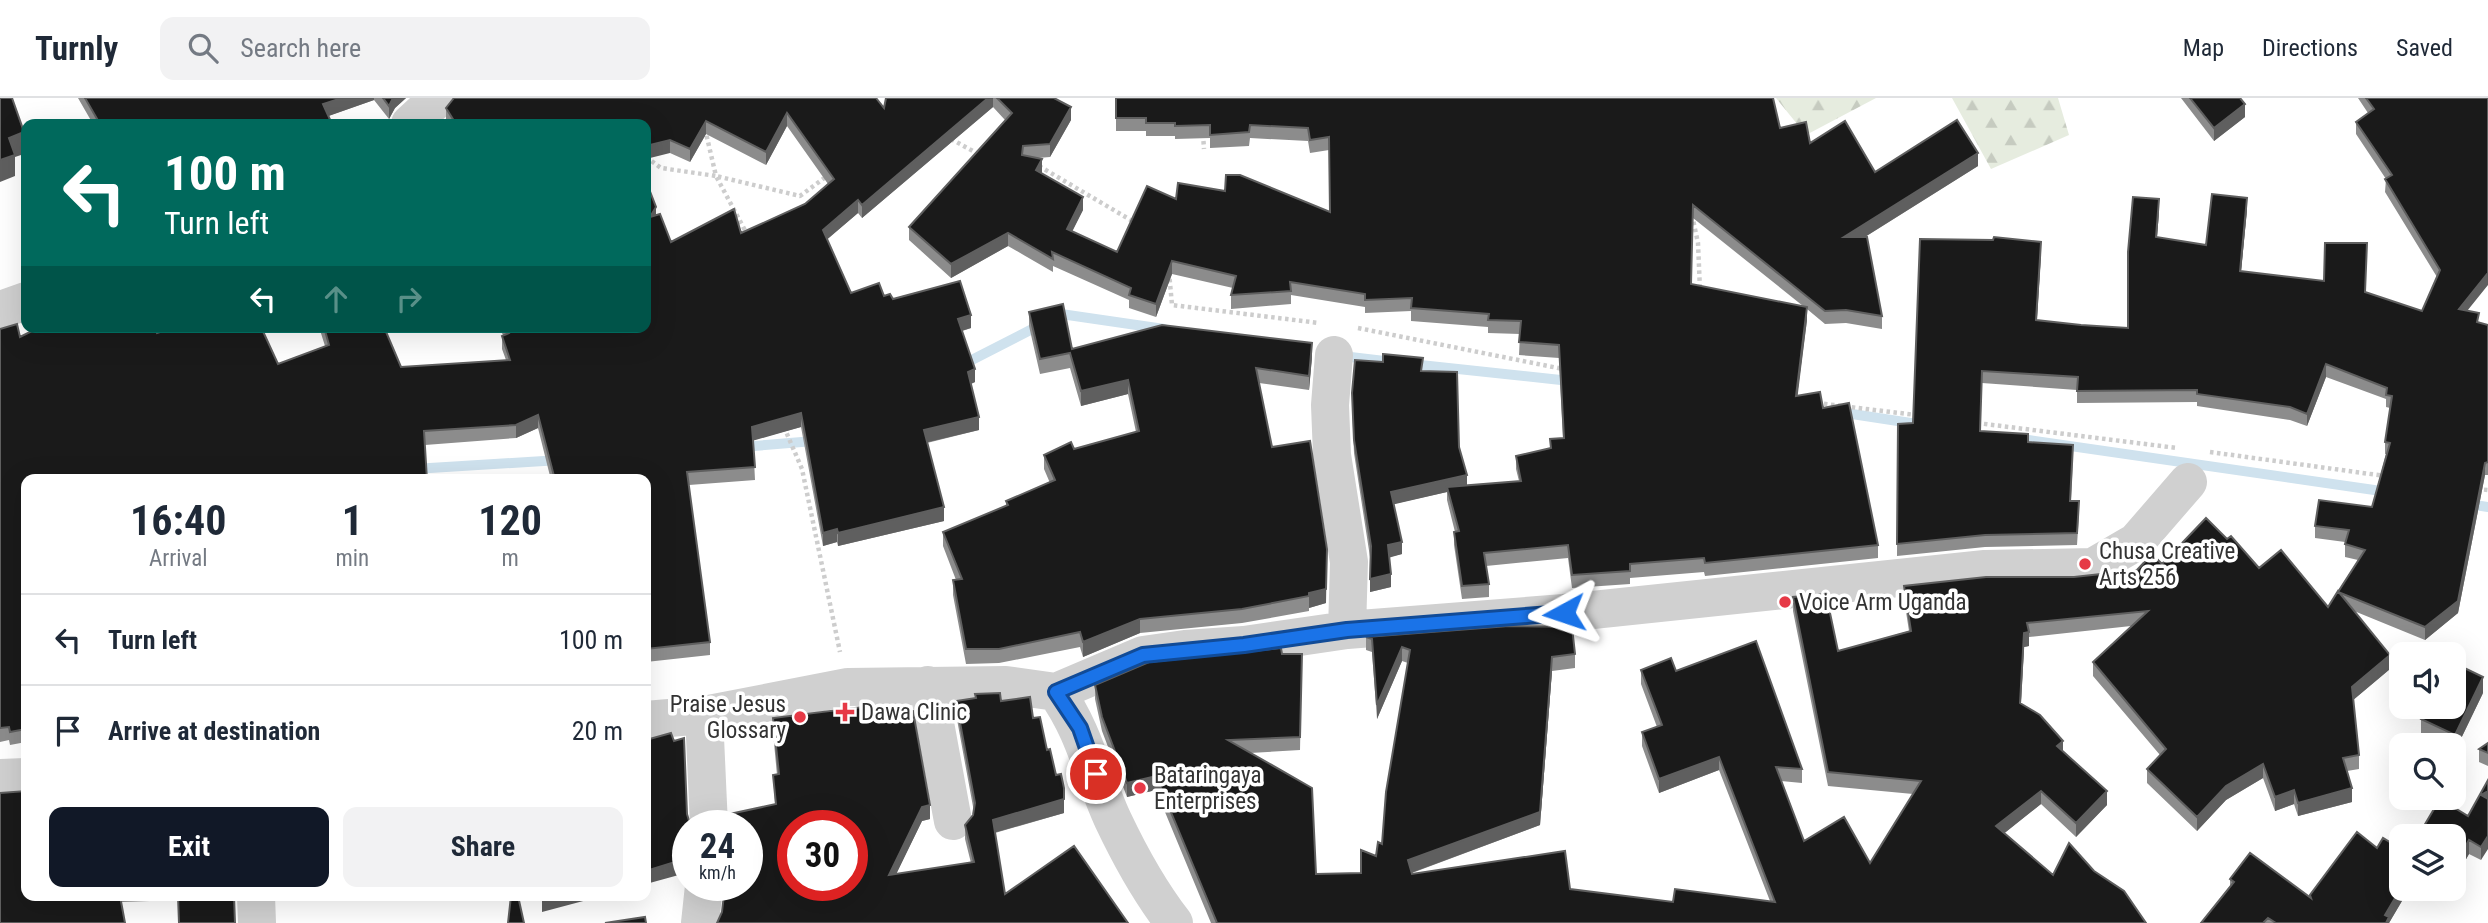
<!DOCTYPE html>
<html lang="en">
<head>
<meta charset="utf-8">
<style>
  body { margin:0; font-family:"Roboto Condensed",sans-serif; background:#f2f2f3; color:#1f2937; height:100vh; display:flex; flex-direction:column; font-size:26px; white-space:nowrap }
  * { box-sizing:border-box; margin:0 }
  p { font-size:23px; color:#747a83 }
  .icon { flex:none; width:38px; height:38px; fill:none; stroke:currentColor; stroke-width:2; stroke-linecap:round; stroke-linejoin:round }
  .map { position:relative; flex:1; overflow:hidden }
  .sheet { position:absolute; left:21px; top:376px; width:630px; height:427px; display:flex; flex-direction:column; background:#fff; border-radius:14px; box-shadow:0 7px 28px #0002 }
  .sheet>* { flex:none }
  .banner { position:absolute; left:21px; top:21px; width:630px; height:214px; border-radius:14px; box-shadow:0 7px 28px #0002; background:#00695c; color:#fff; overflow:hidden }
  .tools { position:absolute; left:2389px; top:544px; display:grid; gap:14px }
  .tools a { display:grid; place-items:center; width:77px; height:77px; border-radius:14px; background:#fff; box-shadow:0 7px 28px #0002; font-size:35px }
  .speed { position:absolute; left:672px; top:712px; display:flex; gap:14px; font-size:35px; font-weight:700; text-align:center }
  .speed>* { display:grid; place-content:center; width:91px; height:91px; border-radius:50%; background:#fff; box-shadow:0 7px 28px #0002; line-height:1 }
  .speed small { font-size:18px; font-weight:400 }
  .speed .limit { border:10px solid #d22; background:#fff; color:#111 }
  .pin { position:absolute; display:grid; place-items:center; width:60px; height:60px; color:#fff; margin:-30px; border:4px solid #fff; border-radius:50%; box-shadow:0 2px 7px #0007 }
  .me { position:absolute; width:77px; margin:-38px; rotate:265deg; stroke-linejoin:round; filter:drop-shadow(0 0 5px #0008) }
  .turn { display:flex; align-items:center; gap:24px; height:147px; padding:0 28px; font-size:32px }
  .turn .icon { width:91px; height:91px; stroke-width:2.5 }
  .turn b { display:block; font-size:49px; line-height:60px }
  .lanes { display:flex; align-items:center; height:66px; padding:0 28px; background:#0003; justify-content:center; gap:35px; direction:ltr }
  .lanes .off { opacity:.35 }
  .eta { display:flex; justify-content:space-evenly; align-items:center; height:119px; text-align:center }
  .eta b { font-size:42px; font-weight:700; line-height:49px }
  .primary-button { display:flex; gap:14px; margin-top:auto; padding:14px 28px }
  .primary-button a { flex:1; height:80px; border-radius:14px; background:#111827; color:#fff; font-size:28px; font-weight:700; line-height:80px; text-align:center }
  .primary-button a+a { background:#f2f2f3; color:#1f2937 }
  ul { padding:0; list-style:none }
  li { display:flex; align-items:center; gap:21px; height:91px; padding:0 28px; border-top:2px solid #e0e1e3 }
  li div { flex:1 }
  li b { display:block; font-size:26px }
  li em { font-style:normal }
  header { display:flex; align-items:center; gap:42px; box-sizing:border-box; height:98px; padding:0 35px; background:#fff; border-bottom:2px solid #e0e1e3 }
  header strong { font-size:33px }
  nav { display:flex; gap:38px; margin-inline-start:auto; font-size:24px }
  .search { width:490px; height:63px; background:#f2f2f3; display:flex; align-items:center; gap:18px; box-sizing:border-box; padding:0 24px; border-radius:14px; color:#747a83; font-size:26px }
  .map>svg:first-child { display:block }
  .forest { fill:url(#forest-firs) }
  .lines { fill:none; stroke-linecap:round; stroke-linejoin:round }
  .stream { stroke:#cfe2ee; stroke-width:10 }
  .path { stroke:#cdcdcd; stroke-width:4.5; stroke-dasharray:3.5 3.5; stroke-linecap:butt }
  .street { stroke:#d0d0d0; stroke-width:38 }
  .wall { fill:#8c8c8c; fill-rule:evenodd }
  .shaded-wall { fill:#5f5f5f }
  .building { fill:#1a1a1a; stroke:#5f5f5f; stroke-width:2; fill-rule:evenodd }
  .route-casing { stroke:#114b97; stroke-width:18 }
  .route { stroke:#1a73e8; stroke-width:12 }
  .poi-dot { fill:#e63946; stroke:#fff; stroke-width:2.5 }
  .labels { text-anchor:middle; dominant-baseline:central; stroke-width:7; stroke-linejoin:round; paint-order:stroke }
  .poi-label { font-size:23px; fill:#333; stroke:#fff; text-anchor:start }
</style>
</head>
<body>
<header>
<strong>Turnly</strong>
<div class="search"><svg class="icon" aria-label="search" viewBox="0 0 24 24"><circle cx="10" cy="10" r="6"/><path d="M15 15l6 6"/></svg>Search here</div>
<nav><a>Map</a><a>Directions</a><a>Saved</a></nav>
</header>
<div class="map">
<svg width="2488" height="825" viewBox="0 0 2488 825">
  <defs>
    <pattern id="forest-firs" width="22" height="20" patternUnits="userSpaceOnUse" patternTransform="scale(1.75)"><rect width="22" height="20" fill="#e6ecdf"/><path d="M5 1l3.5 6h-7zM16 11l3.5 6h-7z" fill="#c6cbc0"/></pattern>
  </defs>
  <rect width="100%" height="100%" fill="#fff"/>
  <path class="forest" d="M1776,0h100l-70,37z
    M1952,0h106l11,37 -78,34z"/>
  <g class="lines">
    <path class="stream" d="M1055,219l6,-3 103,15
      M1342,258l51,6
      M1411,266l159,17
      M962,267l80,-41
      M1839,314l85,13
      M2015,340l373,54
      M742,349l72,-6
      M414,371l146,-9
      M2469,406l19,3"/>
    <path class="path" d="M1203,36l1,15
      M951,41l29,16
      M646,59l15,11 55,8 -11,-47
      M1039,68l95,56
      M1692,117l6,28 2,47
      M748,138l-32,-60 84,20 27,-20
      M1169,174l3,33 147,18
      M1358,230l205,41
      M1817,305l99,12
      M1977,325l200,25
      M784,329l18,42 38,183
      M2210,354l175,24
      M2477,391l11,1"/>
    <path class="street" d="M410,26l28,-26
      M0,212l26,-9
      M1334,257l-4,50 2,50 17,107 -2,68
      M928,587l25,136
      M1056,594l87,-37 42,-6 59,-4 103,-15 217,-17 421,-44 108,-2 43,-25 52,-60
      M1056,594c29,40 37,85 57,128 17,36 37,72 61,103
      M704,617l5,111
      M646,622l58,-5 144,-28 158,-2 50,7
      M0,680l26,-1
      M256,798l1,27
      M700,825l4,-37"/>
  </g>
  <path class="wall" d="M78,0h328l-11,10 -6,11 -15,-19 -46,16 4,8h-239z
    M886,0h168l17,22 -21,37 -12,1 4,15 41,37 -11,21 45,21 59,-53 154,13 -1,-62 -19,3 -2,-12 -58,-3 -1,8 -39,2v-10l-35,1v-3h-29v-5h-30v-33l664,30 30,15 65,29 103,-6 -113,71 17,79v13l-36,-6 -21,1 -18,-15v11l-10,76 26,12 55,137v13l-173,18 -1,-4 -74,6v6l-58,4 -4,-30 -82,8 3,18v13l-27,2 -8,-54v-13h1l-8,-32v-8l-54,12 9,50 -13,3 2,30 -21,5v-35l-16,-104 -2,-48 71,-34 36,76 8,38 52,-4 -3,-12v-13l34,-7v-10l13,-1 -4,-80 -40,-3 1,-21 -32,-1v-6l-77,-6v-10l-46,2v-6l-74,-12v9l-60,5v-14l2,-7 -61,-14 -16,43 -27,-9v-8l-76,-34v6l-45,-26 -57,32 -42,-38v-13l96,-107 -12,-13 -131,111 -4,-5 -31,26 24,54 33,3 87,32 -9,3 13,51 -4,2 8,46 -52,13 17,78 -106,25 -1,-4 -14,4 -22,-119 -48,13 2,40 -66,5 21,157v13l-64,7v-45h1l-1,-12v-125h-95l-13,-52 -22,10 -91,7 -399,35v262l-16,3 -1,-5 -9,2v-413l20,8 137,-4 121,31 47,-18 -6,-19h65l17,40 105,-7 -4,-11v-13l1,-1 -4,-8h147l10,-112 15,27 70,-9 64,-29 23,-20 -41,-58 -21,39 -60,-31 -16,28 -20,-9 -24,-29h-198l-2,-3v-13h438zM1693,120l110,88 -112,-22z
    M2181,0h59l5,19 -31,24z
    M2358,0h130l-21,213 12,11 9,3v150h-3l-27,138 -33,27 -71,-29 36,58 -37,31 6,55v14l-12,2 5,31 -54,14 -4,-12 -19,7 -12,-33 -37,22 -29,31 -50,-48v-14l13,-14 -67,-79v-14l38,-36 -102,11v9l-5,1 -3,57 42,47 44,54 -31,32 -35,-33 -37,29 49,42 41,-4 52,52h-935l-51,-123v-11l-33,8 -25,-66 -7,-32v-14l207,-31 -2,96 -50,3 66,121 45,-1 15,-17 6,-12 26,-181 -6,-2 -25,58 -5,-67 -6,-2v-13l209,17v14l-23,3 -12,154 -128,48v1l158,15 103,13 97,-1 -51,-131 -60,23 -17,-47v-14l15,-5 -16,-43v-14l35,1 126,98v14l-21,-2 23,60 66,22 43,-69 -85,-8 -35,-175v-14l45,54 71,-20 -5,-32v-13l170,-9 63,-7 25,-6 65,-25 32,29 69,39 30,-47 -13,-3v-15l-30,-4v-12l57,-19 14,-53h-1v-12l5,-34 -4,-1v-8l-60,-22 -19,49 -17,-6 -93,-14v-4l-120,1v-13l-95,-7 -2,48 48,11 45,15 -2,44 8,13 -2,31 -92,2 -88,9 1,-132 15,-1 128,-169 -4,66 44,5 47,3 31,-116 -2,25 49,8 41,-35 -6,61 125,21 56,19 15,-34 -52,-85 1,-13 -30,-45v-12l12,-9z
    M1029,214l43,37 240,8 -3,33 -50,-7 13,64 54,156 -17,5v3l-67,12 -102,10 -57,24 -3,-10 -81,16 -33,1 -13,-69v-15h3l-13,-34v-14l63,-26v-5l44,-18 -6,-14v-14l30,-6 62,-17 -8,-38 -47,12 -11,-38 -30,6 -11,-48z
    M2483,595l-28,58 -1,-1v-4h-9l-24,-12v-15z
    M975,596l26,7 32,17 14,32 17,63 -69,20 10,61 123,29h-411l58,-119 -2,-29h4l-4,-43v-14l90,-1 67,102 -8,2 -26,53 75,-11 -6,-24v-14l8,-10 1,-3 -18,-98v-13l19,-3z
    M2488,645v23l-9,-4v-13z
    M2488,682l-7,80 -12,-6 -15,26v-44l14,-20z
    M2230,781l80,18v-2l99,-6 -20,34h-188l29,-37z
    M26,798h208l1,27h-56l-1,-23 -57,2z"/>
  <path class="shaded-wall" d="M342,0h32v2l-51,18v-14z
    M393,0h13l-11,10 -6,11v-13z
    M988,0h5v9l-131,111v-13z
    M2245,6v13l-31,24v-13z
    M1071,9v13l-21,37v-13z
    M787,15v13l-21,39v-13z
    M706,23v13l-16,28v-13z
    M24,34v22l-9,3v19l-15,6v-22l9,-22z
    M670,42v13l-24,6v-13z
    M1978,55v13l-134,84v-13z
    M1042,61v13l-6,11v-13z
    M1083,99v13l-16,32v-13z
    M2247,100v12l-7,73v-12z
    M2159,101v13l-3,37v-12z
    M858,102v13l-35,30v-13z
    M656,109v13l-6,-3z
    M1008,135v13l-57,32v-14z
    M2041,144v12l-5,78v-12z
    M1172,163v13l-16,43v-13z
    M2488,175v12l-29,36v-12z
    M1807,209v13l-11,89v-13z
    M971,217v13l-13,4v-13z
    M1312,245v14l-3,33v-14z
    M2326,266v13l-19,49v-12z
    M975,271v13l-7,3v-13z
    M1128,282v14l-47,12v-15z
    M801,315v14l-49,14v-14z
    M538,317v13l-22,10v-13z
    M979,319v13l-55,13v-13z
    M2485,365v12l-27,138 -33,27v-13z
    M1467,377v13l-20,-1v5l-56,13v-13z
    M944,409v14l-106,25v-13z
    M837,431v13l-14,4v-13z
    M1402,444v12l-14,4v-13z
    M1327,451l-1,54 -17,5v-15z
    M1391,476v13l-21,5v-13z
    M1140,521v14l-57,24v-15z
    M2029,534v14l-5,1 -4,70 4,-84z
    M1402,549v14l-25,58v-14z
    M2390,557v14l-38,32v-14z
    M1552,559v14l-12,154 -132,49v-14z
    M2483,579v16l-28,58v-16z
    M2063,643v14l-6,-9z
    M1719,659v13l-60,23v-14z
    M2263,666v14l-37,22 -29,31v-14l29,-31z
    M1186,671l-26,17v3l-33,8v-14z
    M2352,690v14l-54,14v-13z
    M2294,692v14l-19,7v-14z
    M2041,693v13l-45,36v-14z
    M2107,693v14l-31,32v-14z
    M2488,693v13l-7,-9z
    M1064,701v14l-71,20v-13z
    M930,707v14l-8,2 -33,68v-14l33,-68z
    M2488,738v13l-7,11v-13z
    M2469,742v14l-15,26v-13z
    M688,760v14l-2,1 -40,11v-13z
    M2401,790v1h8l-20,34h-4v-8z
    M552,798h50l-60,16v-13z"/>
  <path class="building" d="M0,0h12l12,34 -15,6 6,17 -15,5z
    M85,0h257l-19,6 9,20h-233h1z
    M383,0h10l-4,8z
    M454,0h422l8,10 2,-10h102l-126,107 -4,-5 -35,30 28,63 28,-10 5,13 6,-2 3,5 67,-18 11,34 -13,4 17,50 -7,3 11,45 -55,13 20,77 -106,26 -1,-4 -14,4 -22,-120 -49,14 3,40 -68,5 23,170 -64,7v-32h2l-2,-25v-112h-91l-17,-65 -22,10 -92,6 3,49h-401v249l-16,3 -1,-5 -9,1v-399l17,-5 3,13 20,-10h114l3,6 18,-6h86l17,37 51,-19 -5,-18h60l17,40 109,-7 -8,-24 7,-3 -3,-6h140v-146l10,26 -6,10 10,-3 11,28 63,-33 7,24 64,-29 29,-25 -47,-66 -21,39 -60,-31 -16,28 -20,-9 -24,6v-22h-190l-10,-16z
    M997,0h57l17,9 -21,37 -27,2 -1,9 20,4 -6,11 47,27 -16,32 50,23 30,-66 29,13 2,-16 47,8 1,-16h14l90,37 -1,-75 -19,3 -2,-12 -58,-3 -1,7 -39,3v-10l-35,1v-3h-29v-5h-30v-20h657l7,30 26,-6 4,21 35,-22 30,51 82,-52 21,33 -134,84h23l15,79 -36,-6 -21,1 -132,-106 -2,79 116,23 -11,89 24,-4 3,16 26,-5 29,142 -173,18 -1,-5 -74,6v7l-58,4 -4,-30 -84,8 5,31 -27,2 -8,-54 5,-1 -12,-44 74,-6 -5,-25 35,-8 -1,-9 14,-1 -5,-93 -40,-3 2,-21 -33,-1 1,-6 -78,-6 1,-10 -47,2v-6l-75,-12 1,9 -60,4 5,-19 -64,-15 -16,43 -27,-9 2,-7 -79,-36 1,7 -45,-26 -57,31 -42,-37 103,-114z
    M2190,0h50l5,6 -31,24z
    M2366,0h122v175l-29,36 20,4 -2,9 11,3v137l-3,1 -27,138 -33,26 -87,-35 27,-42 -20,-6 4,-14 -34,-4 4,-26 53,7 18,-64 -5,-1 7,-46 -6,-1 1,-7 -61,-24 -19,50 -17,-7 -93,-13v-4l-120,1 1,-14 -96,-6 -2,60 48,3v8l45,3 -3,56h9l-2,32 -92,2 -88,9 1,-120 15,-1 7,-184 73,1 1,-3 47,5 -5,78 45,5 47,3v-76l5,-55 26,2 -3,38 50,8 6,-51 35,4 -7,73 84,10 1,-38h42l-2,49 57,19 18,-41 -55,-91 7,-4 -36,-53 18,-13z
    M1063,206l9,45 90,-24 150,18 -3,33 -53,-8 16,79 38,-6 17,108 -1,40 -17,4v3l-67,13 -102,10 -57,23 -3,-10 -81,17h-33l-13,-69 9,-1 -19,-47 65,-27 -2,-4 49,-21 -11,-25 27,-13 3,7 65,-18 -11,-51 -47,11 -11,-38 -30,6 -11,-47z
    M1383,256l40,4 -2,13 36,1 2,75 8,28 -76,17 11,50 -14,3 3,29 -21,5 1,-33 -17,-106 -2,-47 3,-33 28,2z
    M2206,420l21,21 4,-3 28,32 22,-18 47,57 10,-16 52,64 -38,32 7,68 -16,3 9,30 -54,15 -4,-13 -19,7 -12,-33 -37,22 -29,31 -50,-48 19,-20 -73,-87 55,-51 -121,12 2,9 -5,1 -4,70 20,12 23,26 -6,5 50,45 -31,32 -35,-32 -45,35 57,49 16,-32 25,28 30,20 22,32h-929l-57,-137 26,-17 -59,14 -25,-66 -7,-32 54,-23 132,-14 1,6h20l-2,83 -72,3 84,48 4,86 45,-1v-23l15,6 2,-14 4,2 4,-52 24,-142 -8,-3 -25,58 -5,-66 -6,-2 143,-11 63,1 3,27 -23,3 -12,155 -132,48 4,14 153,-23 5,38 103,13 2,-13 100,13 -56,-145 -60,22 -17,-47 20,-7 -21,-55 30,-12 5,13 80,-30 46,128 -26,-2 28,74 40,-24 26,46 51,-82 -93,-9 -35,-175 33,-3 12,57 73,-20 -7,-45 82,-9h88l63,-7 15,-16 10,10z
    M2454,565l29,14 -28,58 -34,-16 6,-12h27z
    M1000,595l1,8 29,-4 3,21 7,-1 7,33 3,-1 6,26 5,-1 3,14v11l-71,21 12,74 69,-48 54,77h-411l5,-11 3,-26h22v-60h-23l6,-12 46,-10 -3,-29 6,-1 -6,-56 89,-11 1,10 50,-6 17,94 -8,2 -33,68 85,-13 -9,-37 8,-10 2,-12 -19,-102 20,-3 -1,-4zM793,728h59v60h-59z
    M671,635l3,8 10,-3 3,76 3,10 3,2h-5v32l-42,13v-116h2l-2,-6v-9z
    M2488,645v10l-9,-4z
    M2488,682v11l-7,4 7,4v37l-7,11 -12,-7 -15,27v-31h-36l22,-37 28,17z
    M26,693v105h94l5,27h-125v-130z
    M2357,734l20,16 6,-10 18,11v39l-16,27 4,2 -3,6h-110l-8,-5 -5,5h-62l33,-41 -4,-3 20,-26 61,45 -1,-3z
    M178,798h56l1,27h-56z
    M511,798h7l6,27h-16z
    M645,819l1,6h-41z"/>
  <g class="lines">
    <defs>
      <path id="route" d="M1096,676l-16,-46 -24,-36 87,-37 101,-10 103,-15 217,-17"/>
    </defs>
    <use href="#route" class="route-casing"/>
    <use href="#route" class="route"/>
  </g>
  <g class="poi-dot">
    <circle cx="2085" cy="466" r="7"/>
    <circle cx="1785" cy="504" r="7"/>
    <path d="M841.5 603.5h7v7h7v7h-7v7h-7v-7h-7v-7h7z"/>
    <circle cx="800" cy="619" r="7"/>
    <circle cx="1140" cy="690" r="7"/>
  </g>
  <g class="labels">
    <g class="poi-label">
      <text x="2099" y="453">Chusa Creative<tspan x="2099" dy="26">Arts 256</tspan></text>
      <text x="1799" y="504">Voice Arm Uganda</text>
      <text x="786" y="606" text-anchor="end">Praise Jesus<tspan x="786" dy="26">Glossary</tspan></text>
      <text x="861" y="614">Dawa Clinic</text>
      <text x="1154" y="677">Bataringaya<tspan x="1154" dy="26">Enterprises</tspan></text>
    </g>
  </g>
</svg>
<div class="tools">
<a><svg class="icon" aria-label="sound" viewBox="0 0 24 24"><path d="M4 9h4l5-4v14l-5-4H4zM17 9q2 3 0 6"/></svg></a>
<a><svg class="icon" aria-label="search" viewBox="0 0 24 24"><circle cx="10" cy="10" r="6"/><path d="M15 15l6 6"/></svg></a>
<a><svg class="icon" aria-label="layers" viewBox="0 0 24 24"><path d="M12 4l9 5-9 5-9-5zM3 14l9 5 9-5"/></svg></a>
</div>
<div class="speed"><div>24<small>km/h</small></div><div class="limit">30</div></div>
<div class="pin" style="left:1096px;top:676px;background:#d93025"><svg class="icon" aria-label="arrive" viewBox="0 0 24 24"><path d="M6 21V4h12l-3 4 3 4H6"/></svg></div>
<svg class="me" style="left:1564px;top:515px" viewBox="-20 -20 40 40"><path d="M0-17L14 15 0 8-14 15z" fill="#1a73e8" stroke="#fff" stroke-width="4"/></svg>
<div class="banner">
<div class="turn"><svg class="icon" aria-label="left" viewBox="0 0 24 24"><path d="M17 20v-9H6M10 6l-5 5 5 5"/></svg><div><b>100 m</b>Turn left</div></div>
<div class="lanes"><svg class="icon" aria-label="left" viewBox="0 0 24 24"><path d="M17 20v-9H6M10 6l-5 5 5 5"/></svg><svg class="icon off" aria-label="ahead" viewBox="0 0 24 24"><path d="M12 20V5M6 11l6-6 6 6"/></svg><svg class="icon off" aria-label="right" viewBox="0 0 24 24"><path d="M7 20v-9h11M14 6l5 5-5 5"/></svg></div>
</div>
<section class="sheet">
<div class="eta">
<div><b>16:40</b><p>Arrival</p></div>
<div><b>1</b><p>min</p></div>
<div><b>120</b><p>m</p></div>
</div>
<ul>
<li><svg class="icon" aria-label="left" viewBox="0 0 24 24"><path d="M17 20v-9H6M10 6l-5 5 5 5"/></svg><div><b>Turn left</b></div><em>100 m</em></li>
<li><svg class="icon" aria-label="arrive" viewBox="0 0 24 24"><path d="M6 21V4h12l-3 4 3 4H6"/></svg><div><b>Arrive at destination</b></div><em>20 m</em></li>
</ul>
<div class="primary-button"><a>Exit</a><a>Share</a></div>
</section>
</div>
</body>
</html>
